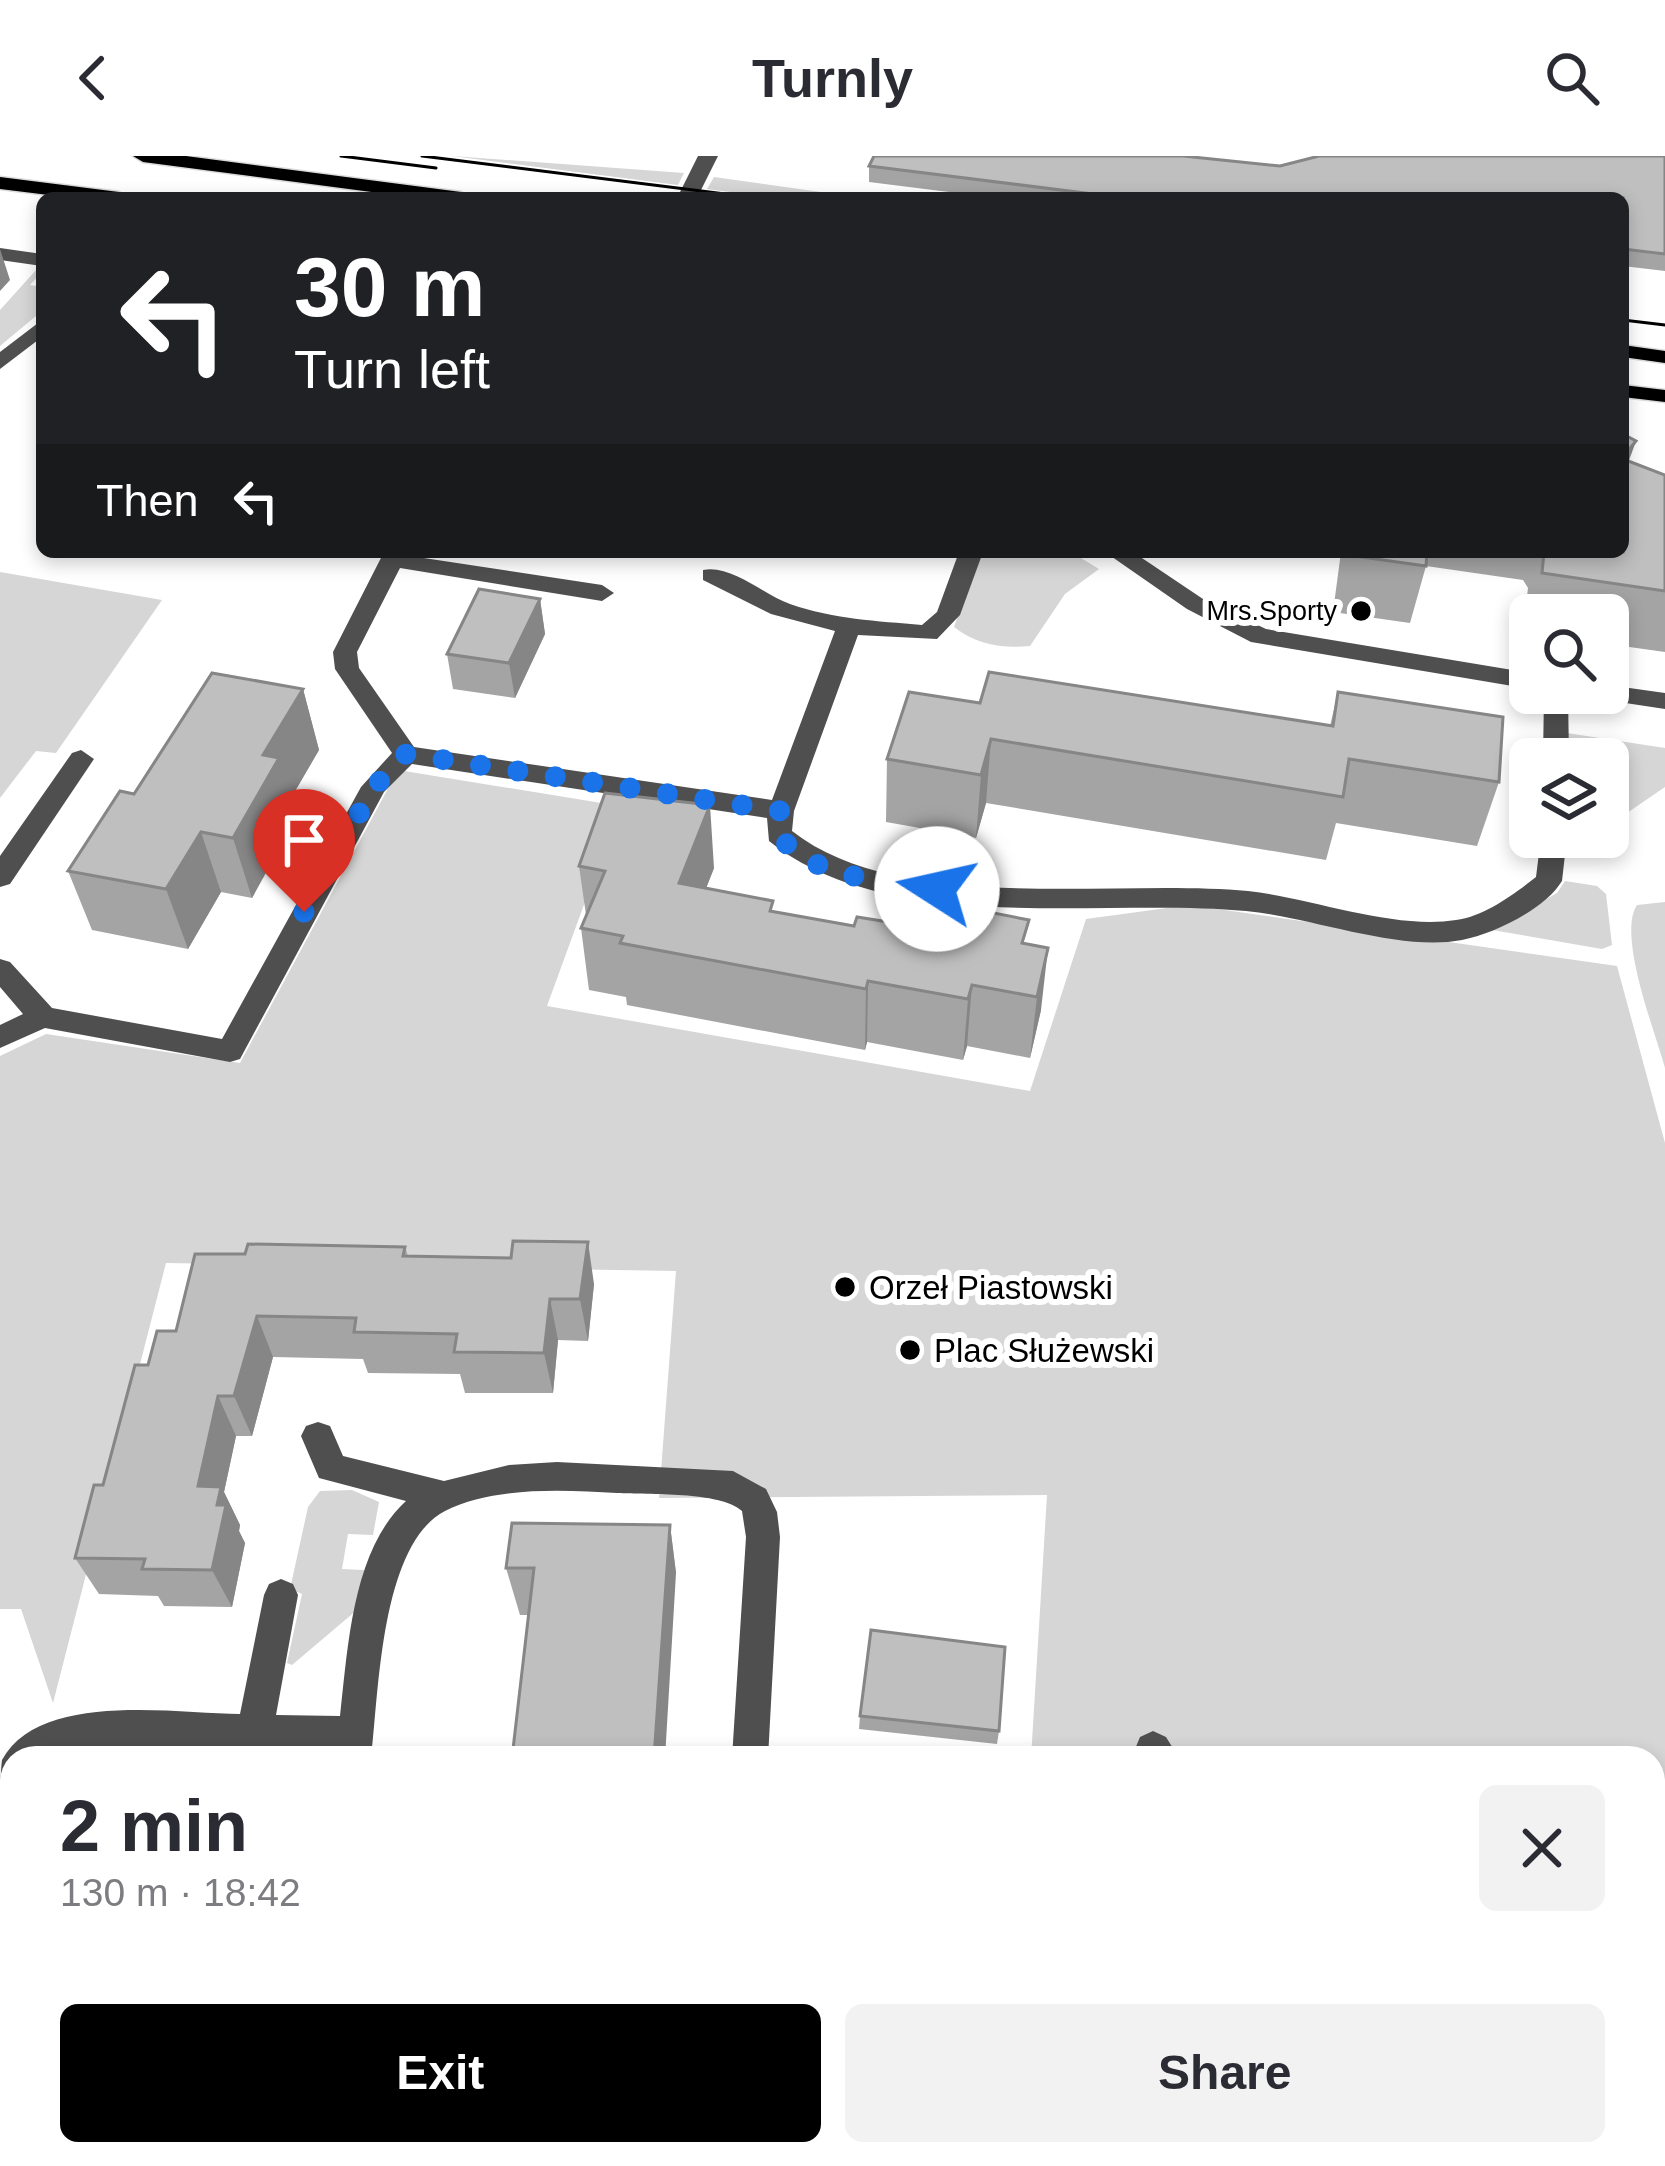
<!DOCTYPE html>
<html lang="en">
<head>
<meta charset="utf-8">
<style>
  body { margin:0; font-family:Helvetica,sans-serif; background:#f2f2f3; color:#2b2b33; height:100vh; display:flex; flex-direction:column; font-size:45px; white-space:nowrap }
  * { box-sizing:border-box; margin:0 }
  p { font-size:39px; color:#7c7c81 }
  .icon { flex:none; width:66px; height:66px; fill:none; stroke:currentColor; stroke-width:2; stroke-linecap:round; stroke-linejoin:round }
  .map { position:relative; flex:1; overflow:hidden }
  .drawer { position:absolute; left:0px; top:1590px; width:1665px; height:420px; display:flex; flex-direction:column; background:#fff; border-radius:36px 36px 0 0; box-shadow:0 6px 18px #0003 }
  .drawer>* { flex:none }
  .banner { position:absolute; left:36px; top:36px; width:1593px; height:366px; border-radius:18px; box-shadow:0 6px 18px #0003; background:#202124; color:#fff; overflow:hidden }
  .buttons { position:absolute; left:1509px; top:438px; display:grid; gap:24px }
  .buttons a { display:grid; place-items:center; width:120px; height:120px; border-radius:18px; background:#fff; box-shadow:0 6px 18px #0003; font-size:60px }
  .pin { position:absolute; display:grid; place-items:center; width:102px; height:102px; color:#fff; margin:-123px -51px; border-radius:50% 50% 50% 0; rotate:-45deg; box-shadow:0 0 12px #0007 }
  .pin .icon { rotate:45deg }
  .me { position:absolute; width:132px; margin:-66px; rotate:280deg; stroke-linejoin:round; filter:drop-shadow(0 0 9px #0008) }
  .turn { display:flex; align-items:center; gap:42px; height:252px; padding:0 60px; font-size:54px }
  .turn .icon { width:156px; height:156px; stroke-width:2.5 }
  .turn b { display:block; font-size:84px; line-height:102px }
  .then { display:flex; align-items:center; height:114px; padding:0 60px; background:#0003; gap:24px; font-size:45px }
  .round { display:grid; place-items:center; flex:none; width:126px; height:126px; border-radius:18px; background:#f2f2f3 }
  .summary { display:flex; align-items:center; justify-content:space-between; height:204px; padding:0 60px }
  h1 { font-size:72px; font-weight:700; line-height:90px }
  .primary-button { display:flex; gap:24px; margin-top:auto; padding:24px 60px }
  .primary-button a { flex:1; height:138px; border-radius:18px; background:#000; color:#fff; font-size:48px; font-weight:700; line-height:138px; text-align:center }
  .primary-button a+a { background:#f2f2f3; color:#2b2b33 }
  header { display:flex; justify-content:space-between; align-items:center; height:156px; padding:0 60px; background:#fff; font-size:54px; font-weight:700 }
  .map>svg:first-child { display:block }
  .green { fill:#d6d6d6 }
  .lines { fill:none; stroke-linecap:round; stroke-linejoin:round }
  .major-casing { stroke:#dbdbdb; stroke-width:3 }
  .minor { fill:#4f4f4f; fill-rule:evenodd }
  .major { fill:#000; fill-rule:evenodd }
  .tram { stroke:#000; stroke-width:3 }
  .wall { fill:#a4a4a4 }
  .shaded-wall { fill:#868686 }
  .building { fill:#bfbfbf; stroke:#868686; stroke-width:3 }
  .route { stroke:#1a73e8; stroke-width:21; stroke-dasharray:0 37.8 }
  .poi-dot { fill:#000; stroke:#fff; stroke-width:4.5 }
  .labels { text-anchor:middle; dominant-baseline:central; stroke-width:12; stroke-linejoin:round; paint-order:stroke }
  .far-poi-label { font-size:27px; fill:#000; stroke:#fff; text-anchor:end }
  .poi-label { font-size:33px; fill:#000; stroke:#fff; text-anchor:start }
</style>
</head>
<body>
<header><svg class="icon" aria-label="back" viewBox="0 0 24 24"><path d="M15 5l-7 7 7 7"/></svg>Turnly<svg class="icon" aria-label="search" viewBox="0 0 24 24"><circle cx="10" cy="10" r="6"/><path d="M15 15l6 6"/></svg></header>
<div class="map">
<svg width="1665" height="2010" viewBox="0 0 1665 2010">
  <rect width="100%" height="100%" fill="#fff"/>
  <path class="green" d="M452,0l232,17 -6,12z
    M714,21l150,21h-85l-72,-9z
    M36,114l6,2 -12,13 12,2v24l-42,35v-36z
    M980,396h91l28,17 -34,25 -35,52c-27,3 -55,-2 -76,-19z
    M0,416l162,28 -106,153 -20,-2 -36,47z
    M1567,577l98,15v39l-57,39v-67h-40z
    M398,614l222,36 -73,200 483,85 56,-172 103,-14 428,61 48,177v643h-12v-28h-622l16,-263 -388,3 17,-227 -510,-8 -113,440 -32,-94h-21v-553l46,-22 194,29z
    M1565,725l32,5 9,8 6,51 -10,4 -110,-19 65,-37z
    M1665,746v166c-10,-37 -48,-133 -28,-163z
    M352,1334l27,12 -6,33 -25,-1 -6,35 22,1v34l-72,61 -5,-2 15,-69 -12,-5 18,-82 12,-16z
    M1357,1998h128l1,12h-127z"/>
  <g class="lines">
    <defs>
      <path id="major" d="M133,0h53l275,36 10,6h-54l-274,-36z
        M0,21l119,15 10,6h-56l-73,-9z
        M1623,189l42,6v12l-42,-6z
        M1623,229l42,5v12l-42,-5z"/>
    </defs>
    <use href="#major" class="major-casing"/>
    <path class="minor" d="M698,0h20l-21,42h-20z
      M0,92l42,6v12l-42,-6z
      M42,164v17l-42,32v-17z
      M384,396l218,33 12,8 -12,8 -202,-33 -43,84 2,16 55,79 358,53 63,-169 -64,-17 -68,-34v-10c28,-6 61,25 87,34 43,15 87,17 132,21l15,-13 22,-60h24l-23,63 -23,24 -79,-4 -64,176 -2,20c108,85 323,47 456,60 63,7 146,39 208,29 29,-4 58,-26 80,-43l5,-40h26l-5,44c-17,28 -68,53 -100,59 -63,12 -151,-23 -216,-29 -147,-14 -355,27 -477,-70l-2,-23 -355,-54 -28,28 -144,267 -10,3 -185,-34 -45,20v-23l23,-11 -23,-27v-28l10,3 42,46 170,31 139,-252 31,-34 -57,-84 -2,-17z
      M1105,396h28l70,47 63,30 264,44v16l-279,-47 -64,-33z
      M1608,529l57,8v16l-66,-10 -3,-6h12z
      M1544,537h24l1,66h-26z
      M81,594l13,9 -84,125 -10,3v-31l72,-103z
      M318,1266l12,4 13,30 101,25 65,-16 48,-3 176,9 33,18 11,23 3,25 -12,221h-36l14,-221 -4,-26c-22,-20 -94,-16 -125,-18 -53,-3 -123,-7 -172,18 -65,34 -66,183 -74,247h-36l1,-7 -242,-5 -41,12h-41v71l-12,5c0,-20 0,-58 2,-74 37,-69 171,-47 238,-46l24,-119 5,-11 12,-5 12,5 5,11 -22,120 64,1c8,-68 12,-166 66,-215l-87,-23 -18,-42 5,-10z
      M1153,1575l13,6 13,21h-40l-4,-9 5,-12z
      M1653,1978l12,1v31h-47l-5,-12h40z
      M635,1998h40l-1,12h-40z
      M1162,1998h40l1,12h-40z
      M1526,1998h40l2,12h-40z"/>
    <use href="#major" class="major"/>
    <path class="tram" d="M341,0l95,12
      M422,0l335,42
      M1623,164l42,5"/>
  </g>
  <path class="wall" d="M1665,0v115l-42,-5v-68h-626l-128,-16v-16l315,-9 96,9z
    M1623,278l13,7 -8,20 37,14v177l-57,-8v-29h-78v16l-7,-1 5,-42 -5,-8 -97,-14 -16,57 -77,-11 8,-60h282z
    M849,396h40l-2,6z
    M540,443l5,35 -30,64 -62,-9 -6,-35z
    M303,533l16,61 -28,48 5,20 -44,80 -31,-6 -33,57 -96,-19 -24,-59 66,-77z
    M1338,536l161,90 -22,64 -141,-23 -10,37 -340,-57 -10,35 -90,-16 1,-63 93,-56 350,23z
    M579,710l135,2 -8,20 68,24 80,14 172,18 15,66 -11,48 -63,-12 -4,14 -96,-18 -2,8 -238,-45 -1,-8 -37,-7 -8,-62 5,-13z
    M405,1091l3,9 186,28 -6,57 -30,-1 -5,53h-88l-5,-19 -92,-1 -5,-14 -90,-2 -21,79h-16l-12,56 16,33 -1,6 6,12 -13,64 -68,-1 -6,-10 -59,-2 -24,-36 73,-193 97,-111z
    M670,1369l6,48 -147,42h-9l-14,-47z
    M860,1560l139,15 -2,13 -138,-15z
    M1653,1702h12v188h-12z
    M12,1864v73h-3l-9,-6v-18z
    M1302,1998h79l-11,12h-67z"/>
  <path class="shaded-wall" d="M0,93l10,31 -10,11z
    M1636,285l-13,36v-20z
    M540,443l5,35 -30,64 -6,-35z
    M303,533l16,61 -28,48 5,20 -44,80 -19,-60 30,-83z
    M991,583l-5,64 -10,35 5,-63z
    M710,649l4,63 -30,77 -5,-62z
    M201,676l20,60 -33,57 -22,-60z
    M1048,792l-7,62 -11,48 7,-61z
    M868,825l-1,61 -2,8 1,-61z
    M972,829l-5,61 -4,14 5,-61z
    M588,1086l6,42 -6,57 -8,-42z
    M550,1143l8,41 -5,53 -9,-40z
    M257,1160l16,41 -21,79 -18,-40z
    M218,1240l18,40 -12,56 16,33 -1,6 6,12 -13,64 -20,-37 -14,-84z
    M670,1369l6,48 -11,185h-11z"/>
  <path class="building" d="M874,0h309l97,10 39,-10h346v98l-42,-5v-51h-498l-256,-32z
    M1623,278l13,7 -13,16z
    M1623,303l42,16v116l-123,-18 2,-21h79z
    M1347,396h80l-1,14 -79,-11z
    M479,433l61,10 -31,64 -62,-9z
    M989,516l344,54 5,-34 165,25 -4,65 -150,-23 -6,38 -352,-58 -10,36 -94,-16 22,-67 71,11z
    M212,517l91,16 -40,66 16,3 -46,80 -32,-6 -35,57 -98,-18 52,-80 14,3z
    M605,637l105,12 -31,78 94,18 -3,10 84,15 3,-9 88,14 8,-26 76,15 -7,23 26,5 -11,49 -65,-12 -4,14 -100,-18 -2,8 -246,-46 3,-7 -42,-8 24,-57 -26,-5z
    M513,1085l75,1 -8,57h-30l-6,54 -90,-1 3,-18 -103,-2 2,-14 -99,-2 -23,80h-16l-20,90 23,1 -4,18h9l-14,65 -70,-1 3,-10 -70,-1 19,-73h9l32,-120h13l9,-34h19l19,-77h50l3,-10 157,3 -2,9 108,2z
    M512,1367l158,2 -16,233h-142l22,-190h-28z
    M871,1474l134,17 -6,84 -139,-15z
    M1653,1702h12v153h-12z
    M12,1864v64h-12v-15z"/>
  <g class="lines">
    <path class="route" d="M304,756l70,-125 32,-33 375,57 -3,23c34,46 107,46 159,55"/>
  </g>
  <g class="poi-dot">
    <circle cx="1361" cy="455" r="12"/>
    <circle cx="845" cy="1131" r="12"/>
    <circle cx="910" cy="1194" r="12"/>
  </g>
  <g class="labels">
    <g class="far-poi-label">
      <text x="1337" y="455">Mrs.Sporty</text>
    </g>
    <g class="poi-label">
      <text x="869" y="1131">Orzeł Piastowski</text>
      <text x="934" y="1194">Plac Służewski</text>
    </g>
  </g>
</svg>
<div class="buttons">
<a><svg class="icon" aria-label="search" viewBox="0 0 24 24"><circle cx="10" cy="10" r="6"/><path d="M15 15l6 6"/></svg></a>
<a><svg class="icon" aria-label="layers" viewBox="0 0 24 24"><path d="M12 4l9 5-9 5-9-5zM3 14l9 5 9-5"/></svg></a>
</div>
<div class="pin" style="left:304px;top:756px;background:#d93025"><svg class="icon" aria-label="arrive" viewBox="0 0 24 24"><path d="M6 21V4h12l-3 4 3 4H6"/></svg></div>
<svg class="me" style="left:937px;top:733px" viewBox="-20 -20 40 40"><circle r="19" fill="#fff"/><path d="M0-13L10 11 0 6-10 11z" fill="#1a73e8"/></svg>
<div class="banner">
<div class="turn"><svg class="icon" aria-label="left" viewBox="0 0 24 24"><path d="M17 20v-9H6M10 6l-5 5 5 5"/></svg><div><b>30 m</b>Turn left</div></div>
<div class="then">Then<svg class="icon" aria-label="left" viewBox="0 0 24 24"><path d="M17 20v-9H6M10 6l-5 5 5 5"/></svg></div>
</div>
<section class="drawer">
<div class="summary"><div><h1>2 min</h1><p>130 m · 18:42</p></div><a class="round"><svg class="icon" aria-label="close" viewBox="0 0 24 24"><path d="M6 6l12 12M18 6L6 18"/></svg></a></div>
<div class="primary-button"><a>Exit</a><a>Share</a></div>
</section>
</div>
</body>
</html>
